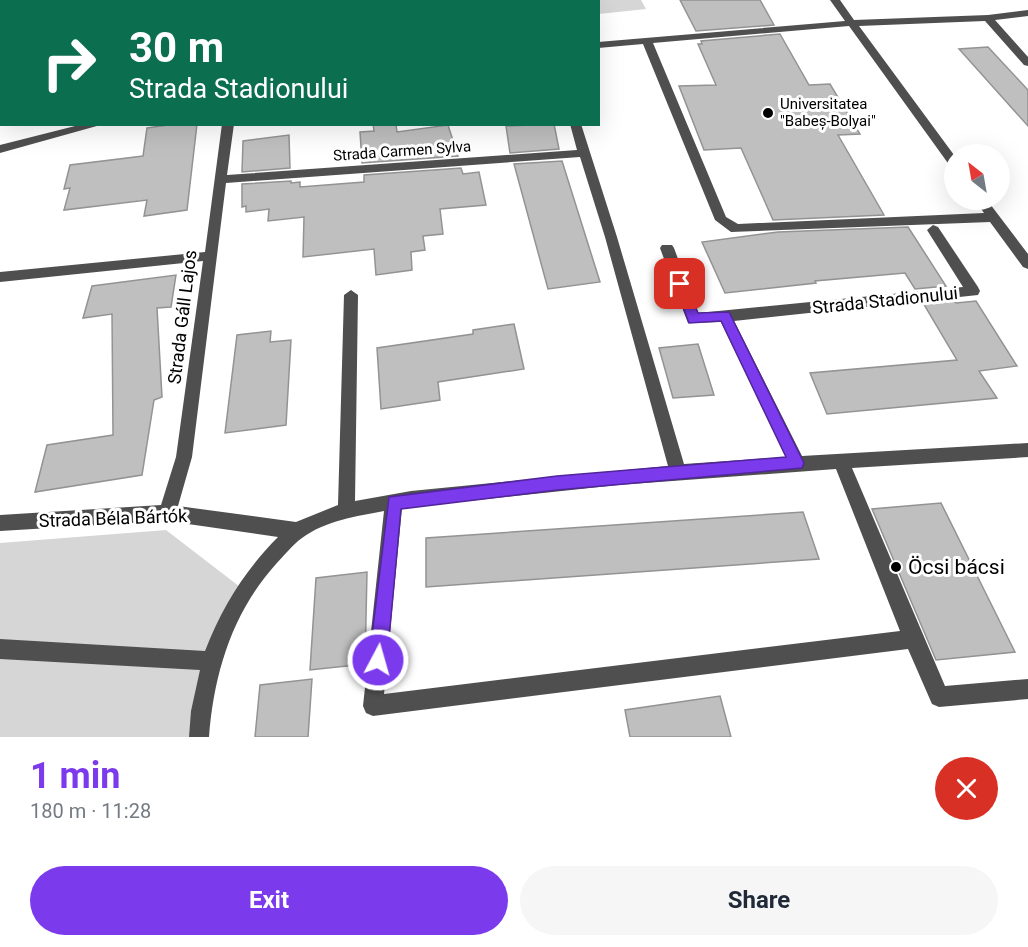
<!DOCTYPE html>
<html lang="en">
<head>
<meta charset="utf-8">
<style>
  body { margin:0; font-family:Roboto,sans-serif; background:#f6f6f7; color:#1f2937; height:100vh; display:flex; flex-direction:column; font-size:22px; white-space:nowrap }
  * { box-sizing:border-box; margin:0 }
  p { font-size:20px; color:#747a83 }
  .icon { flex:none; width:33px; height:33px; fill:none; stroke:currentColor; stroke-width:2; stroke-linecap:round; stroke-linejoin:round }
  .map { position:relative; height:737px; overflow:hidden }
  .sheet { display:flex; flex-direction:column; background:#fff; flex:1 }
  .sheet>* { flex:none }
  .hud { position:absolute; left:0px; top:0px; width:600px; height:126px; box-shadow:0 6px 24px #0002; background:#0b6e4f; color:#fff; overflow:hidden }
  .needle { width:39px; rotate:329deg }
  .tools { position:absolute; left:944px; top:144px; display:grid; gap:12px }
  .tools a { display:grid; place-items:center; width:66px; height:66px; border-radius:50%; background:#fff; box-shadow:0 6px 24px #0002; font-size:30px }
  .pin { position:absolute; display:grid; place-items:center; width:51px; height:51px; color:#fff; margin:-26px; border-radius:12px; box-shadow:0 3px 9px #0006 }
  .me { position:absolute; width:66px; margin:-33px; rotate:6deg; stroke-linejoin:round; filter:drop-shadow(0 0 4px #0008) }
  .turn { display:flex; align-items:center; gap:21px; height:126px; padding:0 30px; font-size:27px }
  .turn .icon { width:78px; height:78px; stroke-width:2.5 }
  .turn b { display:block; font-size:42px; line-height:51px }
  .round { display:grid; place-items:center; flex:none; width:63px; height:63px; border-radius:32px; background:#f6f6f7 }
  .head { display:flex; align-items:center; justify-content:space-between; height:102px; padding:0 30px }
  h1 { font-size:36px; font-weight:700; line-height:45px; color:#7c3aed }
  .button { display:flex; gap:12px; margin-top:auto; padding:12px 30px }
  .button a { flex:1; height:69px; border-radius:36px; background:#7c3aed; color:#fff; font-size:24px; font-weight:700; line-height:69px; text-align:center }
  .button a+a { background:#f6f6f7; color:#1f2937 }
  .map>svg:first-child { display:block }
  .green { fill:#d6d6d6 }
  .building { fill:#bfbfbf; stroke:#939393; stroke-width:1.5 }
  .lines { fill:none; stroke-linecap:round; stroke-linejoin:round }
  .minor { fill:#4f4f4f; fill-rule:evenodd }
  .route { fill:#7c3aed; stroke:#51269a; stroke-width:1.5 }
  .poi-dot { fill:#000; stroke:#fff; stroke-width:2 }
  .labels { text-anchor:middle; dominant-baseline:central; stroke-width:6; stroke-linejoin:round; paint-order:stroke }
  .far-poi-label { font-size:15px; fill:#000; stroke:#fff; text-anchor:start }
  .far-street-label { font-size:15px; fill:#000; stroke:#fff }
  .street-label { font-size:18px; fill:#000; stroke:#fff }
  .near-poi-label { font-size:21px; fill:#000; stroke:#fff; text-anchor:start }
</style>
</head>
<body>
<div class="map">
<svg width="1028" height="737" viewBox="0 0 1028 737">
  <rect width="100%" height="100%" fill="#fff"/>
  <path class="green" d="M575,0h66l5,9 -47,5 -1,-12z
    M166,530l78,60 -45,147h-199v-194z"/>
  <path class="building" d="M680,0h80l14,25 -78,6z
    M780,34l29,51 21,-1 30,50 -22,1 46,80 -111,5 -32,-72 -37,2 -25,-64 37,-1 -18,-41h4l-1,-3z
    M988,47l40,43v36l-69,-77z
    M175,124h22l-10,86 -43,6 3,-16 -83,10 6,-22 -6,1 6,-24 73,-9 4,-28z
    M373,124h23l1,8 51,-7 10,31 -96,7 -2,-31 14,-1z
    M554,124l5,25 -49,4 -4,-27z
    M289,135l1,33 -48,4 1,-31z
    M562,161l38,121 -52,7 -34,-125z
    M461,168l2,6 16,-2 7,33 -46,4 3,25 -20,2 2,14 -14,2 1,18 -36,5 -2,-26 -71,8 1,-40 -36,4 1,-12 -23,3v-6l-4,1v-23l49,-3v2l9,-1v5l64,-5v-7z
    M908,227l38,59 -31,3 -10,-16 -90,8 1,2 -91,10 -23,-51 76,-10z
    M176,275l-5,32 -14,1 5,89 -8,3 -12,75 -107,17 12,-47 66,-10 -1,-121 -29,4 9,-32z
    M954,300l2,3 20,-2 41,65 -38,5 18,27 -170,16 -17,-41 147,-13 -34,-57z
    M514,324l10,45 -86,13 2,18 -59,9 -4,-61 96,-14v-4z
    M271,331l-1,11 21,-2 -5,85 -61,8 12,-98z
    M698,344l16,51 -41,3 -14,-50z
    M941,503l65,131 9,18 -79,8 -64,-151z
    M803,512l16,47 -393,28v-49z
    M367,572l-2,92 -55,6 6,-92z
    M312,679l-4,58h-53l5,-52z
    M720,696l11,41h-101l-5,-27z"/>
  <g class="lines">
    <path class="minor" d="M293,0h10l-10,2z
      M830,0h10l14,20 134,-5 40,-5v6l-33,4 33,37v9l-4,-1 -39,-44 -126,5 95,129v12l-4,-1 -101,-140 -196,17 73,174 12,7 246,-11 -9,-13h12l41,54v15l-5,-2 -33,-45 -259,10 -16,-12 -72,-176 -45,4v-6l247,-21z
      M83,124h21l-104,29v-8z
      M222,124h12l-7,51 350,-25 -7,-26h11l36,113 67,227 102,-7 -65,-135 -33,1 -28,-75 2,-3h10l2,3 24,65 265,-26 -36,-57 6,-5 5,2 40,60 2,4 -2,4 -244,26 68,135 226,-13v14l-176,11 93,218 83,-7v20l-89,8 -7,-3 -24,-55 -535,67 -7,-3 -3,-7 21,-195c-27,5 -59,10 -82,27 -10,7 -18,18 -26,26 -44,49 -62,109 -67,173h-20l2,-26 9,-41 -200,-11v-20l205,12c17,-44 40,-81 73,-114l-111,-16 -167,10v-16l161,-10 15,-48 27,-196 -203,21v-10l205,-20zM580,157l25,80 63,229 -257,25 -56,10 3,-206 -7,-5 -7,5 -6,210 -42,17 -118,-16 14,-49 34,-274zM836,469l64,162 -516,63 18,-186 216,-23z"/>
  </g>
  <path class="route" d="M680,279l6,5 12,29 31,-1 73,147 2,4 -2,5 -245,22 -156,19 -14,151 -3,7 -6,2 -6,-2 -3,-7 20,-163 168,-21 229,-19 -65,-136 -32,2 -15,-39z"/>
  <g class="poi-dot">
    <circle cx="768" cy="113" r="6"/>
    <circle cx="896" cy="567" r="6"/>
  </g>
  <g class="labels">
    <g class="far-poi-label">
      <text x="780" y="104">Universitatea<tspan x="780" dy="17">"Babeș-Bolyai"</tspan></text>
    </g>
    <g class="far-street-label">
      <text transform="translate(402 151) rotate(-4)">Strada Carmen Sylva</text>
    </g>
    <g class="street-label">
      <text transform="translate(885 300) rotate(-6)">Strada Stadionului</text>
      <text transform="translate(182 317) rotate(-83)">Strada Gáll Lajos</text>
      <text transform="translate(113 518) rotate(-2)">Strada Béla Bártók</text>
    </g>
    <g class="near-poi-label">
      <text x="908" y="567">Öcsi bácsi</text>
    </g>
  </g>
</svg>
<div class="tools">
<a><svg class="needle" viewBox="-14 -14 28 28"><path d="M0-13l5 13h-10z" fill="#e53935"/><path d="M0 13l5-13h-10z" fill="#747a83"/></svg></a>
</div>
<div class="pin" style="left:680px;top:284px;background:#d93025"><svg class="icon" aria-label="arrive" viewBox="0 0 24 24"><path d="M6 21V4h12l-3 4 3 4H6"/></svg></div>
<svg class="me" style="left:378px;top:660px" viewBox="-20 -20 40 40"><circle r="17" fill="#7c3aed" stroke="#fff" stroke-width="3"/><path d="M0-11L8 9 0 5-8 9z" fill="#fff"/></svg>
<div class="hud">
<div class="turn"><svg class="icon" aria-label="right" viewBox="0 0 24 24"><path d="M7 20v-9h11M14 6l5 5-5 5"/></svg><div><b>30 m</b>Strada Stadionului</div></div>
</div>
</div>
<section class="sheet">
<div class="head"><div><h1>1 min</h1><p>180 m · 11:28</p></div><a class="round" style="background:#d93025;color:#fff"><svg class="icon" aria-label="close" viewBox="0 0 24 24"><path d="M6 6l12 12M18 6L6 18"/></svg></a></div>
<div class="button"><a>Exit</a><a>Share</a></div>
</section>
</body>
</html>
